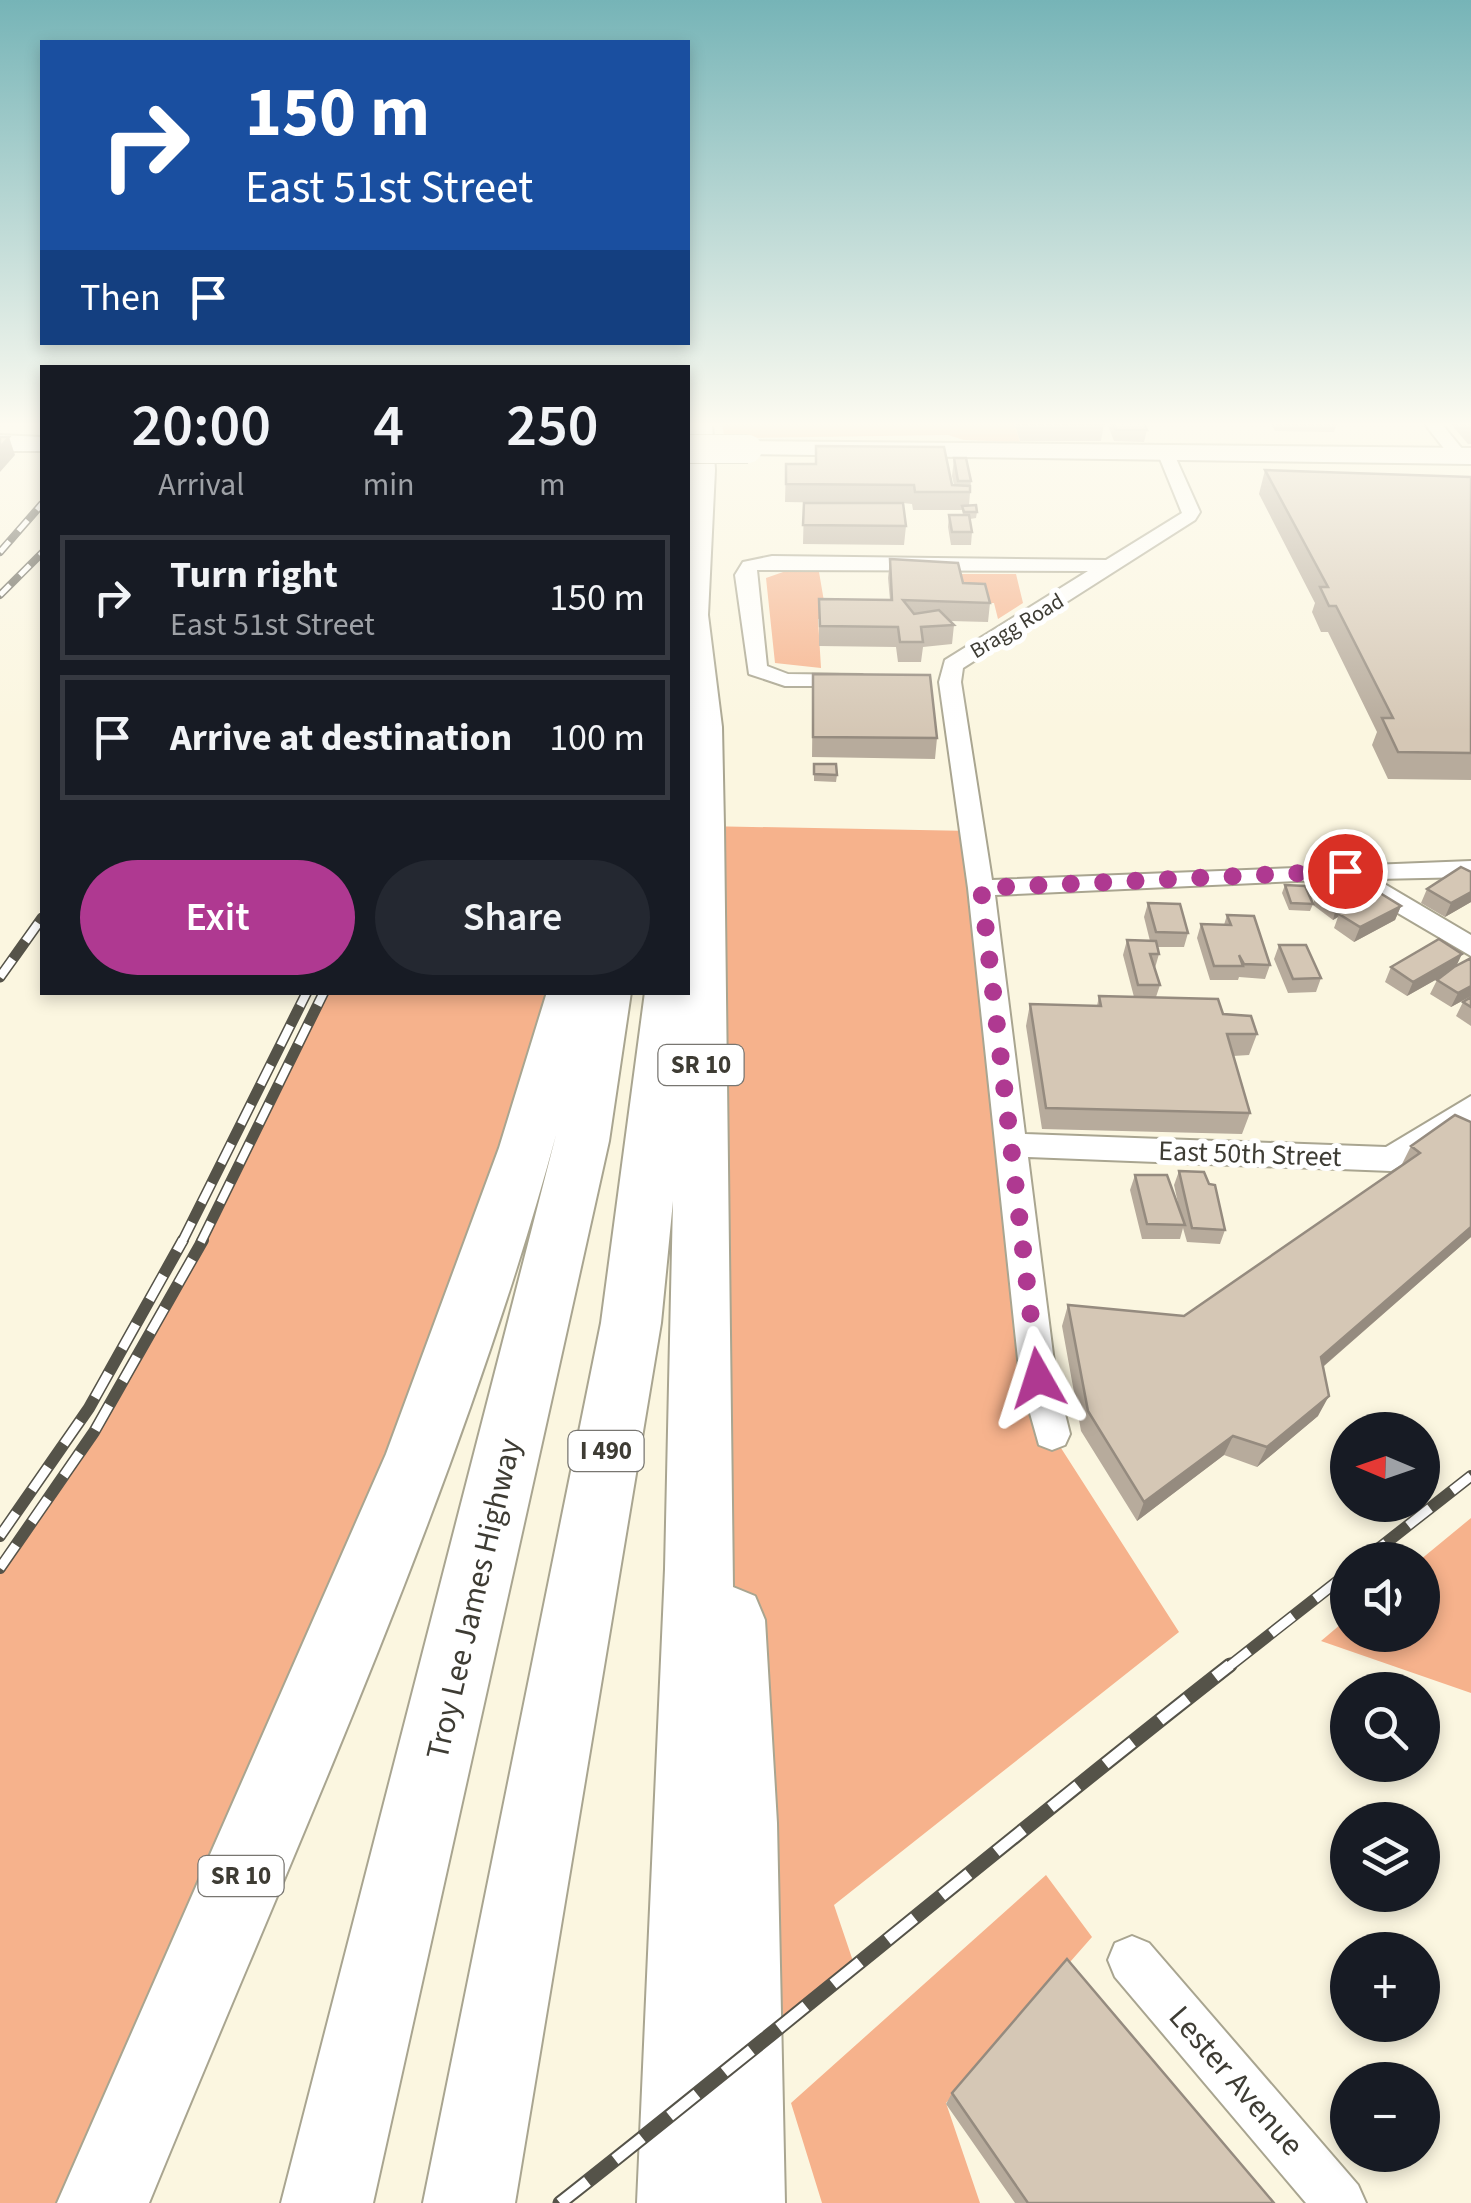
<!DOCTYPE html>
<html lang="en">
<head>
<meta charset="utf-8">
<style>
  body { margin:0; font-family:"Source Sans 3",sans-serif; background:#242831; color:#f1f3f6; height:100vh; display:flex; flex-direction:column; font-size:38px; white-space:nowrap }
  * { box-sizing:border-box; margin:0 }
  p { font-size:32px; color:#9ea1a6 }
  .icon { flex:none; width:55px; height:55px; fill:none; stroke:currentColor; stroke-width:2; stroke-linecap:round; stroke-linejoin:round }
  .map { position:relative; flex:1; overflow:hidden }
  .side { position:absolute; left:40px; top:365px; width:650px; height:630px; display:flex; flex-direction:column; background:#171b24; border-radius:0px; box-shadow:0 5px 15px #0003 }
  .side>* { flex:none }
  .top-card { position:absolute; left:40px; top:40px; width:650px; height:305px; border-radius:0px; box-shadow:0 5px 15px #0003; background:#1a4fa0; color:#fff; overflow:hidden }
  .needle { width:65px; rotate:272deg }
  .tools { position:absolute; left:1330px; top:1412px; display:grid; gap:20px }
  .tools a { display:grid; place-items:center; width:110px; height:110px; border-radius:50%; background:#171b24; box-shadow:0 5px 15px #0003; font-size:50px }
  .pin { position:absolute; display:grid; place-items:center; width:85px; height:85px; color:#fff; margin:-42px; border:5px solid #fff; border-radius:50%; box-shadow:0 2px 10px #0007 }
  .me { position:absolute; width:110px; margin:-55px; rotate:354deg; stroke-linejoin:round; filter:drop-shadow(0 0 8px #0008) }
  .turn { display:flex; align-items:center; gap:35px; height:210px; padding:0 40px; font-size:45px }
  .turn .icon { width:130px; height:130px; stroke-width:2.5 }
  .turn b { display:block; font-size:70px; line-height:85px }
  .then { display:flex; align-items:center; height:95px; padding:0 40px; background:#0003; gap:20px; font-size:38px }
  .eta { display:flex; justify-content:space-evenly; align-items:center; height:170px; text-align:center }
  .eta b { font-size:60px; font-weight:600; line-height:70px }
  .cta { display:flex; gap:20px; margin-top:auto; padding:20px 40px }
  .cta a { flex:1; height:115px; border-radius:60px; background:#af3991; color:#fff; font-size:40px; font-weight:600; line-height:115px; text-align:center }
  .cta a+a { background:#242831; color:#f1f3f6 }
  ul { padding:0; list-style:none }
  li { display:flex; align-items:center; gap:30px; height:125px; margin:0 20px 15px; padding:0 20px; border:5px solid #363941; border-radius:0px }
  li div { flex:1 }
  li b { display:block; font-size:38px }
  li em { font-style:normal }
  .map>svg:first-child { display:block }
  .green { fill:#f6b28c }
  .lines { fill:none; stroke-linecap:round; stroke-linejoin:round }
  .minor-casing { stroke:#a9a590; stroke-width:4 }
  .primary-casing { stroke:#a9a590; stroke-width:4 }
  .motorway-casing { stroke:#a9a590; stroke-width:4 }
  .minor { fill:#fff; fill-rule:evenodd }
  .primary { fill:#fff; fill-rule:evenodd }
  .motorway { fill:#fff; fill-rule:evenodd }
  .rail-far3-casing { stroke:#555349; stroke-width:8 }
  .rail-far2-casing { stroke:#555349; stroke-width:11 }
  .rail-far1-casing { stroke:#555349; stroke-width:12 }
  .rail-casing { stroke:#555349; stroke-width:15 }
  .rail-far3 { stroke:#fff; stroke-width:5; stroke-dasharray:14; stroke-linecap:butt }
  .rail-far2 { stroke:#fff; stroke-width:8; stroke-dasharray:22; stroke-linecap:butt }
  .rail-far1 { stroke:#fff; stroke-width:9; stroke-dasharray:28; stroke-linecap:butt }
  .rail { stroke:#fff; stroke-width:11; stroke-dasharray:35; stroke-linecap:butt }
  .primary-bridge-casing { stroke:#a9a590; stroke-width:30; stroke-linecap:butt }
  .primary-bridge { stroke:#fff; stroke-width:28 }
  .wall { fill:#b7ab9c }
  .shaded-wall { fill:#958b7f }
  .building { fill:#d5c7b5; stroke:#958b7f; stroke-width:2.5 }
  .route { stroke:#af3991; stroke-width:18; stroke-dasharray:0 32.4 }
  .labels { text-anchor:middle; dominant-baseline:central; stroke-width:10; stroke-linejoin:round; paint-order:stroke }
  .far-street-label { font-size:22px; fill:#3e3c34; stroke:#fff }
  .shield { fill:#fff; stroke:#787671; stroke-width:2.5 }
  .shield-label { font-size:25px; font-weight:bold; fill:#3e3c34 }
  .street-label { font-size:28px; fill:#3e3c34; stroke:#fff }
  .near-street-label { font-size:32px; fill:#3e3c34; stroke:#fff }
</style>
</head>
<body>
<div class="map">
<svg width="1471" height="2203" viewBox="0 0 1471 2203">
  <rect width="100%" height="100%" fill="#fbf6e0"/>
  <path class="green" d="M722,423h292l6,19 -56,-2 -16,-5 -201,3 -23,-3z
    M786,571l33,1 8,47h-9l3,49 -46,-5 -9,-85z
    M955,574h61l7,29 -25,16 -4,-16h-34z
    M703,826l269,5 80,603 127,198 -345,273 21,62 -116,98z
    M324,993h247l-468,1210h-103v-635l86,-120 56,-92z
    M1471,1518v175l-150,-52 26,-22 1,16h74l-2,-75z
    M1046,1875l46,62 -146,166 34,100h-158l-31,-100z"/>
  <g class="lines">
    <defs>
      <path id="minor" d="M1424,423h17l27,33 -3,4h-12z
        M1166,449l8,5 26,58 -5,8 -232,148 -2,14 31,198 479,-19v16l-95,2 95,56v21l-131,-77 -345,16 30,239 361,13 85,-51v26l-80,49 -363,-14 28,221 14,56 -5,11 -13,5 -13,-5 -19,-67 -52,-490 -29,-206 6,-22 143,-89 -331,-1 10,96 21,8 74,1v10l-8,1h-69l-36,-12 -14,-99 8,-13 29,-6 334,4 76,-47 -24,-59z
        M1132,1936l17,7 209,242 8,18h-60l-191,-226 -7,-17 7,-17z"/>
      <path id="primary" d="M0,435l42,2v14h-42z
        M748,441l723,7v16l-732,-10 -4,-5z"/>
      <path id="motorway" d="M688,423h24l3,47 -7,145 14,112 2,99 9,761 22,9 10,24 12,203 8,380h-148l28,-634 8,-368 -12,122 -146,880h-92l178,-880 44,-331h43z
        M547,992h84l-22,149 -236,1062h-92l275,-1068c-99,363 -265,720 -407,1068h-92l329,-749 113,-306z"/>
    </defs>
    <use href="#minor" class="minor-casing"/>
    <use href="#primary" class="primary-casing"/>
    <use href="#motorway" class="motorway-casing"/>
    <use href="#minor" class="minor"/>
    <use href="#primary" class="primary"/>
    <use href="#motorway" class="motorway"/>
    <defs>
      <path id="rail-far3" d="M0,552l42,-48
        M0,595l42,-42"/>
      <path id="rail-far2" d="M0,977l42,-59
        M182,1242l125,-250
        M201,1242l123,-250"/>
      <path id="rail-far1" d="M0,1536l89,-128 94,-168
        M1364,1560l107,-84
        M0,1568l94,-136 109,-192
        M1227,1668l121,-95"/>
      <path id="rail" d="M560,2203c225,-177 444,-361 670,-538"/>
    </defs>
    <use href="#rail-far3" class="rail-far3-casing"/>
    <use href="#rail-far2" class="rail-far2-casing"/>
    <use href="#rail-far1" class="rail-far1-casing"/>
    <use href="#rail" class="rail-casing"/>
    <use href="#rail-far3" class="rail-far3"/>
    <use href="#rail-far2" class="rail-far2"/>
    <use href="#rail-far1" class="rail-far1"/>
    <use href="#rail" class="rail"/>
    <defs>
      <path id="primary-bridge" d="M688,449h60"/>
    </defs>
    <use href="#primary-bridge" class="primary-bridge-casing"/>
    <use href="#primary-bridge" class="primary-bridge"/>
  </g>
  <path class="wall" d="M1014,423h90v1l-3,17h-81z
    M1107,423h37l3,7 -3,12 -30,-1z
    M1270,423h67l-3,9 -59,-1z
    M1450,423h21v21h-3z
    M954,458l17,23 -2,24 8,7 -1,6 -6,1 2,13 -1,13h-20l-3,-18 1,-12h14l-1,-5h-49l-1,-6 -9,-1 3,23 -2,19 -101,-1 1,-41h39l-58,-1 1,-38 168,21 -2,-9z
    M1265,470l206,7v303l-83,-1 -16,-34 5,-13 -49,-100h-7l-9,-20 3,-9 -56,-109z
    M890,559l73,24 27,20 -2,19 -38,-1 4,4 -2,19 -29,3 -2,15h-23l-2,-15 -77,-1v-47l71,1 -2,-22z
    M813,674l124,64 -2,21 -123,-2z
    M814,764l23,11 -1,7 -22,-1z
    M1471,872v30l-26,15 -24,-14 6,-14z
    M1285,885l28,19 -3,7 -21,-1 -7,-17z
    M1367,897l-2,4 36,5 -6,14 -41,22 -20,-14 4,-11 -5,3 -20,-15 2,-7z
    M1148,903l40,30 -4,14h-27l2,7 -4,14 5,17 -4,12 67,17 34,20 -8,21 -16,1 17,57 -8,21 -200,-5 -16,-103 4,-22 67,2 2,-10 35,1 -11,-42 4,-15 23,1 -6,-24z
    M1227,915l43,50 -5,14 -26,-2 -1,3h-28l-13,-42 4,-14 23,1z
    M1279,945l42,33 -5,14 -28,1 -14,-34z
    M1471,958v38l-20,11 -21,-13 7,-14 5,-4 -35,20 -22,-14 6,-15 65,-1z
    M1471,997v29l-15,-10 7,-14z
    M1455,1115l16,122 -148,130 -5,49 -61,51 -33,-12 -87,66 -56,-90 -19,-105 6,-21 116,11 217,-150 10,-20z
    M1179,1171l46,59 -5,14 -33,-2 -4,-14 -3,11h-38l-12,-49 5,-15 45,37 -6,-27z
    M952,2093l322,110h-259l-69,-99z"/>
  <path class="shaded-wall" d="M9,437l6,18 -15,17v-25z
    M1471,892v10l-26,15 6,-14z
    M1367,897l-3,7 -25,10 -1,3 -5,3 2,-8z
    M1401,906l-6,14 -41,22 6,-15z
    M1462,954l-7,15 -48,27 6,-14z
    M1471,986v10l-20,11 7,-14z
    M1471,1227v10l-160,140 10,-20z
    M1329,1396l-11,20 -61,51 10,-20z
    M1233,1436l-9,19 -87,66 7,-19z"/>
  <path class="building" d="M1022,423h82v1z
    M1113,423h31l3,7h-31z
    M0,437h9l-9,10z
    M816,446l128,1 8,38 18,1v6h-55l-1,-7 -128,-1v-20h30z
    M954,458h12l5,23h-13z
    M1265,470l206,7v276l-73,-1 -16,-34h11l-57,-112h-7l-9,-19h8z
    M804,503h99l3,23 -103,-1z
    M976,505l1,7h-13l-2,-6z
    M949,515h20l3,17h-20z
    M890,559l68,4 5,20 22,1 5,19 -87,-3 11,14 25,-4 15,15 -33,2 2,15h-23l-2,-15 -78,-1 -1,-27 73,1z
    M813,674l117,1 7,63 -124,-1z
    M814,764h22l1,11 -23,-1z
    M1461,867l10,5v20l-20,11 -24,-14z
    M1347,884l20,13 -32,15 -20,-14z
    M1285,885l20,1 8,18 -22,-1z
    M1380,893l21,13 -41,21 -21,-13z
    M1148,903l32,1 8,29 -32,-1z
    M1227,915l27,1 16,49 -26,-1 -5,-9 4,11h-29l-13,-42 30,1z
    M1439,939l23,15 -49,28 -22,-15z
    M1127,940l29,1 3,13h-9l10,31h-22z
    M1279,945h27l15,33 -28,1z
    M1471,958v28l-13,7 -21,-13 17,-13z
    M1099,996l119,3 5,15 28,2 6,18h-30l23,79 -204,-5 -16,-104 71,2z
    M1471,997v10l-8,-5z
    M1455,1115l16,7v105l-150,130 8,39 -62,51 -34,-11 -89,66 -56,-91 -20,-106 116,11 236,-163 -9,-7z
    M1179,1171l25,1 5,12 6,1 10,45 -33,-2z
    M1135,1175h32l18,50 -38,-1z
    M1067,1959l207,244h-246l-76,-110z"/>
  <linearGradient id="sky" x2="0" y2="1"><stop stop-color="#76b4b7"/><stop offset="0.58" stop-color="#fdfbf1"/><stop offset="1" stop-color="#fdfbf1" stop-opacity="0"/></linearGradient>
  <rect width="1471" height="731" fill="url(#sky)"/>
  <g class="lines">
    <path class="route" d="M1038,1378l-57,-490 364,-17"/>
  </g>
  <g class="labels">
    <g class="far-street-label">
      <text transform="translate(1017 626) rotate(-31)">Bragg Road</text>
    </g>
    <g class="shield">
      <rect x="658.5" y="1045" width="85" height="40" rx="8"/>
      <rect x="568.5" y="1431" width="75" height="40" rx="8"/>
      <rect x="198.5" y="1856" width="85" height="40" rx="8"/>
    </g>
    <g class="shield-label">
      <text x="701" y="1065">SR 10</text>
      <text x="606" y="1451">I 490</text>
      <text x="241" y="1876">SR 10</text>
    </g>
    <g class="street-label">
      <text transform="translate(1250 1154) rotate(2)">East 50th Street</text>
    </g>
    <g class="near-street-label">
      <text transform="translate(474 1599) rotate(-77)">Troy Lee James Highway</text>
      <text transform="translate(1236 2081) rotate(49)">Lester Avenue</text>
    </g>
  </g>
</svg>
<div class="tools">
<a><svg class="needle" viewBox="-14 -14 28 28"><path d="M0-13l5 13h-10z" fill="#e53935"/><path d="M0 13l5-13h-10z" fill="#9ea1a6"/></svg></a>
<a><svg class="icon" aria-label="sound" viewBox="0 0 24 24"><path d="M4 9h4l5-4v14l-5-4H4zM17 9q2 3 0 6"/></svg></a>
<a><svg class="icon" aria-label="search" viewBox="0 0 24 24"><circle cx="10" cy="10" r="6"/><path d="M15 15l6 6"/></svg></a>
<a><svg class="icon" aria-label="layers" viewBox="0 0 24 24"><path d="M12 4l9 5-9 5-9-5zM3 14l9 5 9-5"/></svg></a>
<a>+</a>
<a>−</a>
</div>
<div class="pin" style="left:1345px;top:871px;background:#d93025"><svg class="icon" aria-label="arrive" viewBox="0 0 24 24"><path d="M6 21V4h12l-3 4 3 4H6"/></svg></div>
<svg class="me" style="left:1038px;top:1378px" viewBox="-20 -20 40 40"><path d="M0-17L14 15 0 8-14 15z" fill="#af3991" stroke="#fff" stroke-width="4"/></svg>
<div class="top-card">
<div class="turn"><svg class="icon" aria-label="right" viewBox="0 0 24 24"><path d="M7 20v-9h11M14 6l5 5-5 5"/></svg><div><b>150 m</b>East 51st Street</div></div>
<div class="then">Then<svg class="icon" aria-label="arrive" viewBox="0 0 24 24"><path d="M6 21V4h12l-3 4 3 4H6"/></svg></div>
</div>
<section class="side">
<div class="eta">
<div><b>20:00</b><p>Arrival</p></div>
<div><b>4</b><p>min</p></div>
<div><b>250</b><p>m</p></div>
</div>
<ul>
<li><svg class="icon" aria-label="right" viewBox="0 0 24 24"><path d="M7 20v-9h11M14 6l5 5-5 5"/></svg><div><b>Turn right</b><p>East 51st Street</p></div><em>150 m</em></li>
<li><svg class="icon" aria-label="arrive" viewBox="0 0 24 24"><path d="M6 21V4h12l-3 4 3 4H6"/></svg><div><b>Arrive at destination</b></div><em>100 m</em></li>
</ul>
<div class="cta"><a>Exit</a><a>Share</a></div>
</section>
</div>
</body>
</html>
